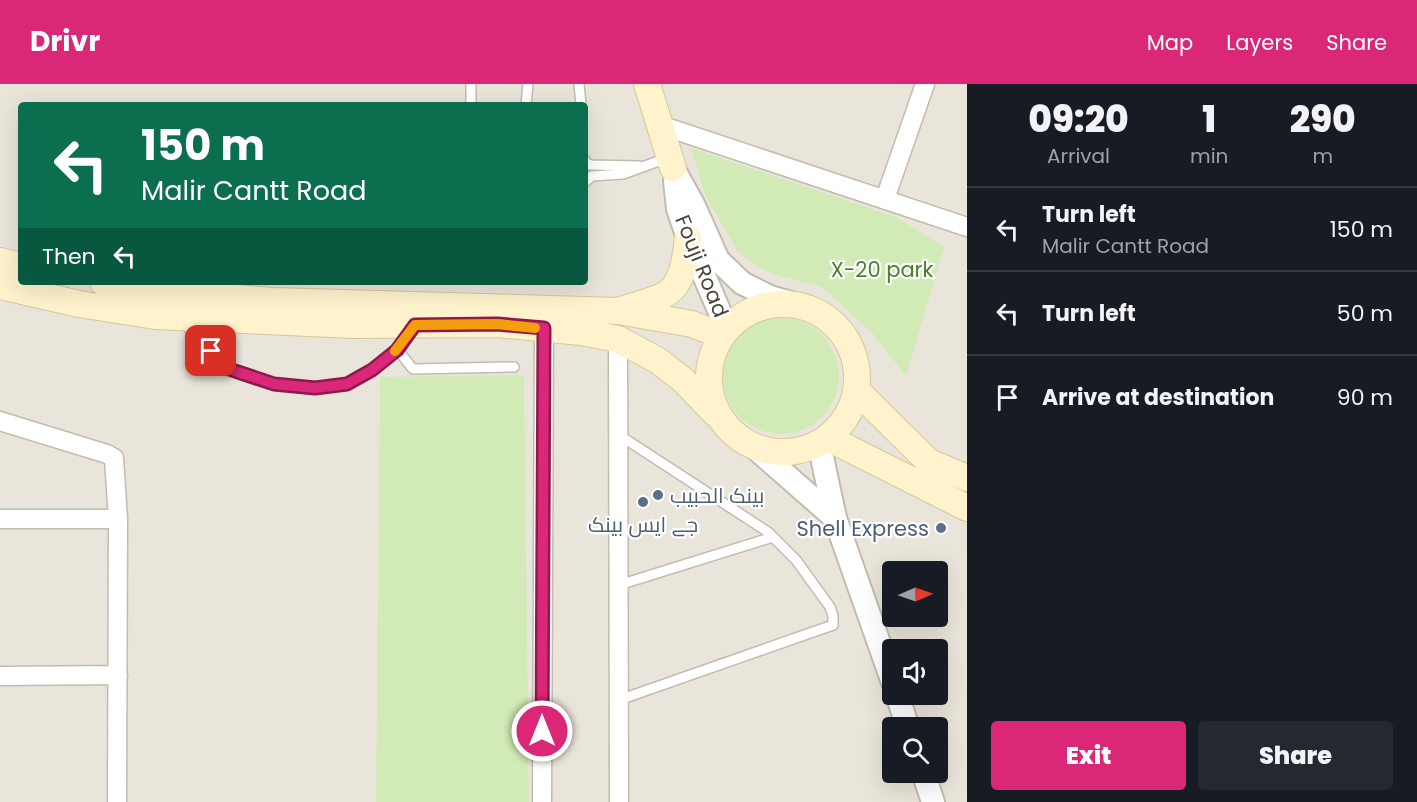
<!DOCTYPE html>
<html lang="en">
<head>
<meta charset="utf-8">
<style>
  body { margin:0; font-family:Poppins,Cairo,sans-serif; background:#242831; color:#f1f3f6; height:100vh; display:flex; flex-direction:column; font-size:22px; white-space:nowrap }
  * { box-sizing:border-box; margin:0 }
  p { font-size:20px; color:#9ea1a6 }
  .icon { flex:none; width:33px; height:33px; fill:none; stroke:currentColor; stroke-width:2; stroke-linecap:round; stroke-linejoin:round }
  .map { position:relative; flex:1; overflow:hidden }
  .side { display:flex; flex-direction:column; background:#171b24; width:450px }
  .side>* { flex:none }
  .hud { position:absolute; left:18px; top:18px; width:570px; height:183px; border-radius:6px; box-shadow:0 6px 24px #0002; background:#0b6e4f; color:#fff; overflow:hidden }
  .needle { width:39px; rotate:88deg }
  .tools { position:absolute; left:882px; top:477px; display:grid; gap:12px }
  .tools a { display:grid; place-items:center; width:66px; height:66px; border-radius:6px; background:#171b24; box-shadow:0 6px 24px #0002; font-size:30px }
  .pin { position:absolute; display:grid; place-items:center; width:51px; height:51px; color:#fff; margin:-26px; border-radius:12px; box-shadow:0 3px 9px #0006 }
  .me { position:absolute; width:66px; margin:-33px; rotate:0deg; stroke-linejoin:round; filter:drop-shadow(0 0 4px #0008) }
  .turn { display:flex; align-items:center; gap:21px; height:126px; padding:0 24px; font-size:27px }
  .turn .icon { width:78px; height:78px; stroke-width:2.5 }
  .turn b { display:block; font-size:42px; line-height:51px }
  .then { display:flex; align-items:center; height:57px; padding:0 24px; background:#0003; gap:12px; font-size:22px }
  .eta { display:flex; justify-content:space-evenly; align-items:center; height:102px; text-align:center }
  .eta b { font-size:36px; font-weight:800; line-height:42px }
  .button { display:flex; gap:12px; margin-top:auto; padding:12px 24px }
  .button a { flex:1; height:69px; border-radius:6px; background:#db2777; color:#fff; font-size:24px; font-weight:800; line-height:69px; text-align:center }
  .button a+a { background:#242831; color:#f1f3f6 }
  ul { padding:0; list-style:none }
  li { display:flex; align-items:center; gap:18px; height:84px; padding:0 24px; border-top:2px solid #363941 }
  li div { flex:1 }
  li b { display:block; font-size:22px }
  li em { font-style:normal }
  header { display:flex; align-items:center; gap:36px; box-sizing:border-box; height:84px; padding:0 30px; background:#db2777; color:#fff }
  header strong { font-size:28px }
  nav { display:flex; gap:33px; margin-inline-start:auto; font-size:21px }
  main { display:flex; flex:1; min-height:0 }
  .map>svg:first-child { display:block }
  .residential { fill:#eae5da; fill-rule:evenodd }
  .green { fill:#d2eab5 }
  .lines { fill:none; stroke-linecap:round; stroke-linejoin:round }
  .service-casing { stroke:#c2bbae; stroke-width:12 }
  .minor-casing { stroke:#c2bbae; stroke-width:21 }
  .tertiary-casing { stroke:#c2bbae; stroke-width:26 }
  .secondary-casing { stroke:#d6c79b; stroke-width:28 }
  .service { stroke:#fff; stroke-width:9 }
  .minor { stroke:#fff; stroke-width:18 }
  .tertiary { stroke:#fff; stroke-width:22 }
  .secondary { stroke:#fff3cd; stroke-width:26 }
  .route-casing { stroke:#8e194d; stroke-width:15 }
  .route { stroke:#db2777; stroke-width:10 }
  .slow { stroke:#f59e0b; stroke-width:10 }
  .service-dot { fill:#5c6f8a; stroke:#fff; stroke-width:2 }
  .labels { text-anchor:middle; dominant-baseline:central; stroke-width:4.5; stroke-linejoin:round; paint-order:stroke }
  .street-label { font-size:21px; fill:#4b4439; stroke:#fff }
  .park-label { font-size:21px; fill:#4a7f2a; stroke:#fff }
  .service-label { font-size:21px; fill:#4e5e75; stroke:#fff; text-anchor:start }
</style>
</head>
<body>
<header>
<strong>Drivr</strong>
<nav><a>Map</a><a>Layers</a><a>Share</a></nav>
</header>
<main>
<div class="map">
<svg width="967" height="718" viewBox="0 0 967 718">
  <rect width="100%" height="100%" fill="#f6f3ec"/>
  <path class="residential" d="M0,0h967v718h-967zM21,21h564v177h-564zM892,488h46v44h-46zM892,566h46v44h-46zM892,644h46v44h-46z"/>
  <path class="green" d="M691,64l207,70 46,29 -38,129 -33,-42 -51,-47 -46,-12 -14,-6 -24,-17 -33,-57z
    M723 292a58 58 0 1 1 116 0a58 58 0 1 1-116 0Z
    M524,291l5,427h-153l4,-425z"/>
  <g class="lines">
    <defs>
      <path id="service" d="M579,0l2,21
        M471,21v-21
        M526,21l2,-21
        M585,76l1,4 6,1 47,1
        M585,98l7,-6 31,-2 44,-16
        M183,238c9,9 35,42 45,47 28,15 87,23 118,15 25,-6 52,-36 66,-56
        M397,265l16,20 101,-2
        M619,501l154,-48
        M619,616l214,-75v-9l-3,-9 -34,-47 -28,-28 -149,-97"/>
      <path id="minor" d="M660,41l307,102
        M885,115l40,-115
        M618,255l1,463
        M0,337l107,33 7,4 4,61 -1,283
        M0,435h118
        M0,592l118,-1
        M542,718l2,-474"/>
      <path id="tertiary" d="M673,84l21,38 24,54 24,23 28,14 25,7
        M675,97l3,28 10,29 39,91
        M819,359l16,75 57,162
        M754,363l81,71
        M897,610l11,34
        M923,688l10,30"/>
      <path id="secondary" d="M647,0l26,84
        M0,177l21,5
        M103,198l44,9 126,10 345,10 74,13 30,12
        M0,202l79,18 76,12 199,9 143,-1 84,8 37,7 39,21 26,20 32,33
        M709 294a74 74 0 1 1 148 0a74 74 0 1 1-148 0Z
        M621,226c53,-16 60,-15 67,-72
        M856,306l73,72 38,16
        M828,354l139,70"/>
    </defs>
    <use href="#service" class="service-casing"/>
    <use href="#minor" class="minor-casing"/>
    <use href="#tertiary" class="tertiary-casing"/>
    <use href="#secondary" class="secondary-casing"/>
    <use href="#service" class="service"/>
    <use href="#minor" class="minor"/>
    <use href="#tertiary" class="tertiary"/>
    <use href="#secondary" class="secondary"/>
  </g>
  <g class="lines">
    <defs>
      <path id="route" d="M211,267l15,17 48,16 41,4 32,-4 25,-14 25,-20 18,-25 82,-1 47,4 -2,403"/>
    </defs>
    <use href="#route" class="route-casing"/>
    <use href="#route" class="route"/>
    <path class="slow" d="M395,267l20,-26 82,-1 38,4"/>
  </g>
  <g class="service-dot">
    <circle cx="658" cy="411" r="6"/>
    <circle cx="643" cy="418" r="6"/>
    <circle cx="941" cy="444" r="6"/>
  </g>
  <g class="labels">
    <g class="street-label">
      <text transform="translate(702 182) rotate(68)">Fouji Road</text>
    </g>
    <g class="park-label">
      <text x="882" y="185">X-20 park</text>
    </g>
    <g class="service-label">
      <text x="670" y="411">بينک الحبيب</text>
      <text x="643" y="440" text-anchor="middle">جے ایس بینک</text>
      <text x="929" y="444" text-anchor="end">Shell Express</text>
    </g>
  </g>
</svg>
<div class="tools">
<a><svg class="needle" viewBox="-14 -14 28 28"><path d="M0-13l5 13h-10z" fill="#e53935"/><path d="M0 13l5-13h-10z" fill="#9ea1a6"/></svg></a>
<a><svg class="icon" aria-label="sound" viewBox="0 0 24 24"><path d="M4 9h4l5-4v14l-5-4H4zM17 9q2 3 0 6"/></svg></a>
<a><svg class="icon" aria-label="search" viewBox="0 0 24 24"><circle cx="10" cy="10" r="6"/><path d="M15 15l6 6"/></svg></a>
</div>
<div class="pin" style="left:211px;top:267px;background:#d93025"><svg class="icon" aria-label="arrive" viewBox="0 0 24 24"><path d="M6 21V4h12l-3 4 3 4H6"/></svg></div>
<svg class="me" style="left:542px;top:647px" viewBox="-20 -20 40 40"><circle r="17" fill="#db2777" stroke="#fff" stroke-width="3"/><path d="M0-11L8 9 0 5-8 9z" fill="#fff"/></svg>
<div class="hud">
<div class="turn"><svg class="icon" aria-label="left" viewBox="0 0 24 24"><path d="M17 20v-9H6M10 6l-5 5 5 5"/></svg><div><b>150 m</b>Malir Cantt Road</div></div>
<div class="then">Then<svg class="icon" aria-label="left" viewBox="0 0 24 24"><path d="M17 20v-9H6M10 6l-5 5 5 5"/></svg></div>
</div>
</div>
<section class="side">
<div class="eta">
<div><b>09:20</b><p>Arrival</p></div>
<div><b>1</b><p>min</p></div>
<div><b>290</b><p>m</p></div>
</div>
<ul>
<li><svg class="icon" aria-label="left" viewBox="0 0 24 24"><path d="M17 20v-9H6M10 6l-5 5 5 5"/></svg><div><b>Turn left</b><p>Malir Cantt Road</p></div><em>150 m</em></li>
<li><svg class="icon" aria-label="left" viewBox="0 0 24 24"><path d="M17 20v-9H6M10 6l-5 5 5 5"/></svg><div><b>Turn left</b></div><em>50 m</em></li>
<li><svg class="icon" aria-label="arrive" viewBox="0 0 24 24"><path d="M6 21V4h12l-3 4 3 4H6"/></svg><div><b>Arrive at destination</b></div><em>90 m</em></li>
</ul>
<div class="button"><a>Exit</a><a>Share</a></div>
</section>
</main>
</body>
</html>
